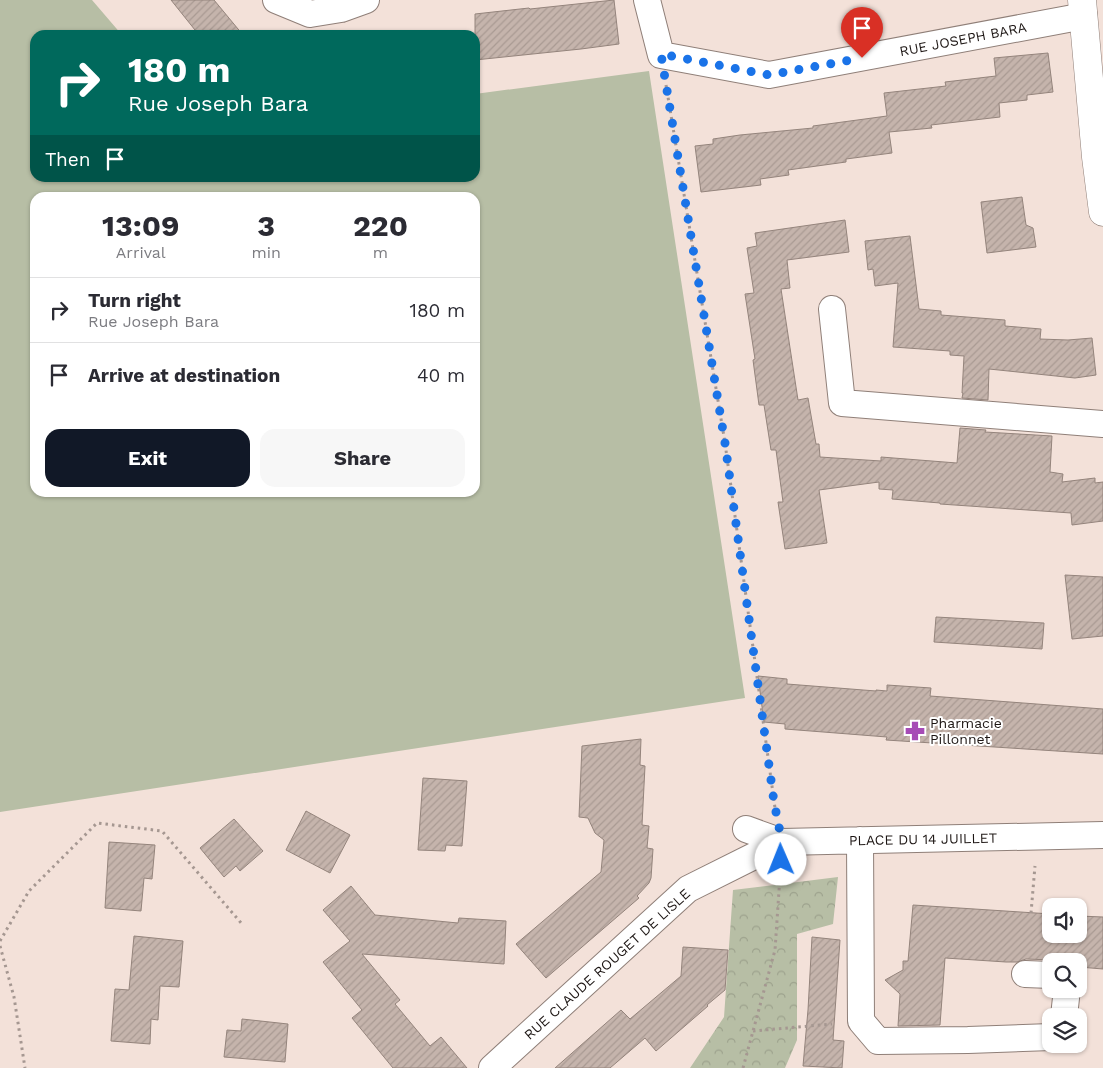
<!DOCTYPE html>
<html lang="en">
<head>
<meta charset="utf-8">
<style>
  body { margin:0; font-family:"Work Sans",sans-serif; background:#f7f7f7; color:#2b2b33; height:100vh; display:flex; flex-direction:column; font-size:19px; white-space:nowrap }
  * { box-sizing:border-box; margin:0 }
  p { font-size:16px; color:#7c7c81 }
  .icon { flex:none; width:28px; height:28px; fill:none; stroke:currentColor; stroke-width:2; stroke-linecap:round; stroke-linejoin:round }
  .map { position:relative; flex:1; overflow:hidden }
  .side { position:absolute; left:30px; top:192px; width:450px; height:305px; display:flex; flex-direction:column; background:#fff; border-radius:15px; box-shadow:0 1px 4px #0004 }
  .side>* { flex:none }
  .banner { position:absolute; left:30px; top:30px; width:450px; height:152px; border-radius:15px; box-shadow:0 1px 4px #0004; background:#00695c; color:#fff; overflow:hidden }
  .fabs { position:absolute; left:1042px; top:898px; display:grid; gap:10px }
  .fabs a { display:grid; place-items:center; width:45px; height:45px; border-radius:10px; background:#fff; box-shadow:0 1px 4px #0004; font-size:25px }
  .pin { position:absolute; display:grid; place-items:center; width:42px; height:42px; color:#fff; margin:-51px -21px; border-radius:50% 50% 50% 0; rotate:-45deg; box-shadow:0 0 5px #0007 }
  .pin .icon { rotate:45deg }
  .me { position:absolute; width:55px; margin:-28px; rotate:359deg; stroke-linejoin:round; filter:drop-shadow(0 0 4px #0008) }
  .turn { display:flex; align-items:center; gap:18px; height:105px; padding:0 15px; font-size:22px }
  .turn .icon { width:65px; height:65px; stroke-width:2.5 }
  .turn b { display:block; font-size:35px; line-height:42px }
  .then { display:flex; align-items:center; height:48px; padding:0 15px; background:#0003; gap:10px; font-size:19px }
  .eta { display:flex; justify-content:space-evenly; align-items:center; height:85px; text-align:center }
  .eta b { font-size:30px; font-weight:700; line-height:35px }
  .action { display:flex; gap:10px; margin-top:auto; padding:10px 15px }
  .action a { flex:1; height:58px; border-radius:15px; background:#111827; color:#fff; font-size:20px; font-weight:700; line-height:58px; text-align:center }
  .action a+a { background:#f7f7f7; color:#2b2b33 }
  ul { padding:0; list-style:none }
  li { display:flex; align-items:center; gap:15px; height:65px; padding:0 15px; border-top:1px solid #e1e1e2 }
  li div { flex:1 }
  li b { display:block; font-size:19px }
  li em { font-style:normal }
  .map>svg:first-child { display:block }
  .forest { fill:url(#forest-crowns) }
  .pitch { fill:#b7bea5; fill-rule:evenodd }
  .building { fill:url(#building-hatch); stroke:#94847c }
  .lines { fill:none; stroke-linecap:round; stroke-linejoin:round }
  .street-casing { stroke:#8f7f78; stroke-width:28 }
  .secondary-casing { stroke:#8f7f78; stroke-width:29 }
  .path { stroke:#a59791; stroke-width:3; stroke-dasharray:2.5 4; stroke-linecap:butt }
  .street { stroke:#fff; stroke-width:26 }
  .secondary { stroke:#fff; stroke-width:28 }
  .route { stroke:#1a73e8; stroke-width:9; stroke-dasharray:0 16.2 }
  .labels { text-anchor:middle; dominant-baseline:central; stroke-width:4; stroke-linejoin:round; paint-order:stroke }
  .street-label { font-size:14px; fill:#1c1513; stroke:#fff }
  .poi-label { font-size:14px; fill:#1c1513; stroke:#fff; text-anchor:start }
</style>
</head>
<body>
<div class="map">
<svg width="1103" height="1068" viewBox="0 0 1103 1068">
  <defs>
    <pattern id="forest-crowns" width="20" height="18" patternUnits="userSpaceOnUse" patternTransform="scale(1.25)"><rect width="20" height="18" fill="#b7bea5"/><path d="M2 6a3 3 0 1 1 6 0M12 15a3 3 0 1 1 6 0" fill="none" stroke="#9da28d"/></pattern>
    <pattern id="building-hatch" width="6" height="6" patternUnits="userSpaceOnUse" patternTransform="scale(1.25)"><rect width="6" height="6" fill="#c5b4ac"/><path d="M-1 1l2-2M0 6l6-6M5 7l2-2" fill="none" stroke="#a99a93"/></pattern>
  </defs>
  <rect width="100%" height="100%" fill="#f3e1d9"/>
  <path class="forest" d="M838,877l-5,47 -36,10v106l-12,28h-95l34,-51 9,-127z"/>
  <path class="pitch" d="M0,0h92l30,35h-87v143h440v-84l174,-23 96,627 -745,114zM35,198h440v294h-440z"/>
  <path class="building" d="M171,0h43l29,35h-44z
    M614,0l5,44 -38,5 -106,11v-46l54,-6 1,1z
    M1048,53l5,39 -26,3v5l-28,3 1,14 -69,8 1,3 -43,4 3,21 -46,6v3l-58,8 1,5 -29,4 1,6 -60,7 -6,-46 18,-2v-5l27,-4 73,-7v-2l74,-10 -3,-23 62,-7 -1,-4 51,-6 -2,-18z
    M1022,197l4,28 7,3 3,19 -49,6 -6,-51z
    M845,220l4,32 -62,8 3,28 -9,1 17,111 10,-2 8,46h3l1,13 61,4v-4l76,6 3,-35 26,2 -1,2 67,4 -2,36 13,2 -1,8 33,-4v5l8,-1v39l-31,4 -1,-12 -131,-9v-1l-48,-4 1,-9 -14,-1v-7l-60,8 8,53 -42,6 -7,-47h5l-7,-52h-5l-7,-45h-5l-6,-45 2,-1 -10,-65 9,-1 -7,-45 10,-2 -2,-13z
    M910,236l9,73 22,2v4l64,5v6l36,3 -1,10 28,1 24,-2 4,37 -21,3 -86,-9 -1,31 -26,-2 1,-5h-1l2,-37 -14,-1v-4l-57,-4 5,-64 -23,3 -2,-17 -5,1 -3,-29z
    M1065,575l38,2v59l-31,3z
    M936,617l108,6 -2,26 -108,-7z
    M758,676l29,3v5l89,7v-1l11,1v-6l44,3 -1,8 173,13v45l-217,-14 1,-3 -102,-8v-5l-21,-2z
    M641,739l-1,26 5,1 -3,59 7,1 -2,22 6,1 -2,29 -2,5 -12,13 2,2 -93,80 -30,-34 85,-72 3,-32 -9,-7 -7,-15 -9,-1 3,-71z
    M423,778l44,3 -5,65 -16,-1 -1,6 -27,-1z
    M306,811l44,24 -20,38 -44,-23z
    M234,819l29,32 -23,20 -4,-5 -12,11 -24,-29z
    M109,842l46,3 -3,34 -8,-1 -3,33 -36,-3z
    M351,886l24,29 83,8 1,-5 47,3 -2,43 -142,-10 38,46 -5,4 35,42 11,-9 26,31h-74l-41,-50 10,-8 -39,-48 27,-21 -27,-31z
    M913,905l138,9v20h28v-18l24,1v52l-24,-2v-6h-23l-4,-1 -26,-1 -9,3h-11l-61,-4 -5,67 -42,1 2,-32 -15,-14 18,-10v-9h5z
    M134,936l49,5 -4,46 -19,-1 -2,34 -7,-1 -1,25 -39,-3 4,-52 14,1z
    M812,937l28,3 -7,100 11,1 -2,27 -39,-2 5,-56z
    M683,947l45,3 -3,40 -18,15 1,1 -52,45 -11,-13 -35,30h-55l66,-58 9,9 51,-43z
    M242,1019l46,5 -3,38 -61,-5 3,-27 14,1z"/>
  <g class="lines">
    <defs>
      <path id="street" d="M276,0l34,14 31,-5 25,-9
        M647,0l14,55 108,20 315,-59
        M832,309l10,94 261,21
        M746,829l36,13 321,-7
        M860,840l1,181 17,20 90,-1 83,-3
        M1025,974l26,1
        M1064,1016l3,-27
        M492,1068l196,-179 94,-47"/>
      <path id="secondary" d="M1082,0l14,157 7,55"/>
    </defs>
    <use href="#street" class="street-casing"/>
    <use href="#secondary" class="secondary-casing"/>
    <path class="path" d="M666,85l59,358 50,365
      M1031,913l4,-47
      M0,941l29,-50 68,-68 65,8 80,93
      M0,946l14,51 11,71
      M753,1031l79,-7
      M743,1068l32,-118 5,-74"/>
    <use href="#street" class="street"/>
    <use href="#secondary" class="secondary"/>
  </g>
  <g class="lines">
    <path class="route" d="M781,860l1,-18 -8,-40 -49,-359 -64,-389 108,21 93,-17"/>
  </g>
  <defs>
    <symbol id="pharmacy-bare" viewBox="-9 -9 18 18"><path d="M-2-6h4v4h4v4h-4v4h-4v-4h-4v-4h4Z" fill="#a64bb6" stroke="#fff" stroke-width="2.5" paint-order="stroke"/></symbol>
  </defs>
  <g fill-rule="evenodd">
    <use href="#pharmacy-bare" x="901" y="717" width="28" height="28"/>
  </g>
  <g class="labels">
    <g class="street-label">
      <text transform="translate(963 39) rotate(-11)">RUE JOSEPH BARA</text>
      <text transform="translate(923 839) rotate(-1)">PLACE DU 14 JUILLET</text>
      <text transform="translate(607 964) rotate(-42)">RUE CLAUDE ROUGET DE LISLE</text>
    </g>
    <g class="poi-label">
      <text x="930" y="723">Pharmacie<tspan x="930" dy="16">Pillonnet</tspan></text>
    </g>
  </g>
</svg>
<div class="fabs">
<a><svg class="icon" aria-label="sound" viewBox="0 0 24 24"><path d="M4 9h4l5-4v14l-5-4H4zM17 9q2 3 0 6"/></svg></a>
<a><svg class="icon" aria-label="search" viewBox="0 0 24 24"><circle cx="10" cy="10" r="6"/><path d="M15 15l6 6"/></svg></a>
<a><svg class="icon" aria-label="layers" viewBox="0 0 24 24"><path d="M12 4l9 5-9 5-9-5zM3 14l9 5 9-5"/></svg></a>
</div>
<div class="pin" style="left:862px;top:58px;background:#d93025"><svg class="icon" aria-label="arrive" viewBox="0 0 24 24"><path d="M6 21V4h12l-3 4 3 4H6"/></svg></div>
<svg class="me" style="left:781px;top:860px" viewBox="-20 -20 40 40"><circle r="19" fill="#fff"/><path d="M0-13L10 11 0 6-10 11z" fill="#1a73e8"/></svg>
<div class="banner">
<div class="turn"><svg class="icon" aria-label="right" viewBox="0 0 24 24"><path d="M7 20v-9h11M14 6l5 5-5 5"/></svg><div><b>180 m</b>Rue Joseph Bara</div></div>
<div class="then">Then<svg class="icon" aria-label="arrive" viewBox="0 0 24 24"><path d="M6 21V4h12l-3 4 3 4H6"/></svg></div>
</div>
<section class="side">
<div class="eta">
<div><b>13:09</b><p>Arrival</p></div>
<div><b>3</b><p>min</p></div>
<div><b>220</b><p>m</p></div>
</div>
<ul>
<li><svg class="icon" aria-label="right" viewBox="0 0 24 24"><path d="M7 20v-9h11M14 6l5 5-5 5"/></svg><div><b>Turn right</b><p>Rue Joseph Bara</p></div><em>180 m</em></li>
<li><svg class="icon" aria-label="arrive" viewBox="0 0 24 24"><path d="M6 21V4h12l-3 4 3 4H6"/></svg><div><b>Arrive at destination</b></div><em>40 m</em></li>
</ul>
<div class="action"><a>Exit</a><a>Share</a></div>
</section>
</div>
</body>
</html>
